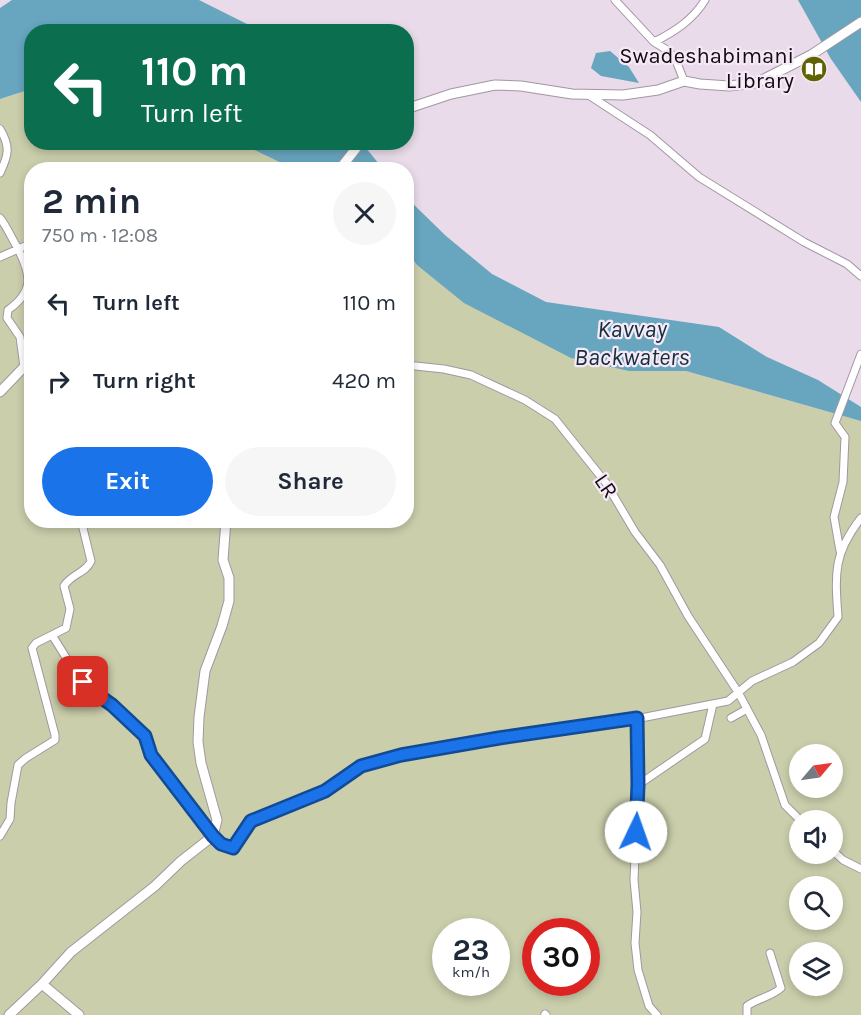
<!DOCTYPE html>
<html lang="en">
<head>
<meta charset="utf-8">
<style>
  body { margin:0; font-family:Karla,sans-serif; background:#f6f6f7; color:#1f2937; height:100vh; display:flex; flex-direction:column; font-size:22px; white-space:nowrap }
  * { box-sizing:border-box; margin:0 }
  p { font-size:20px; color:#747a83 }
  .icon { flex:none; width:33px; height:33px; fill:none; stroke:currentColor; stroke-width:2; stroke-linecap:round; stroke-linejoin:round }
  .map { position:relative; flex:1; overflow:hidden }
  .details { position:absolute; left:24px; top:162px; width:390px; height:366px; display:flex; flex-direction:column; background:#fff; border-radius:24px; box-shadow:0 3px 9px #0003 }
  .details>* { flex:none }
  .hud { position:absolute; left:24px; top:24px; width:390px; height:126px; border-radius:24px; box-shadow:0 3px 9px #0003; background:#0b6e4f; color:#fff; overflow:hidden }
  .needle { width:39px; rotate:61deg }
  .tools { position:absolute; left:789px; top:744px; display:grid; gap:12px }
  .tools a { display:grid; place-items:center; width:54px; height:54px; border-radius:50%; background:#fff; box-shadow:0 3px 9px #0003; font-size:30px }
  .speed { position:absolute; left:432px; top:918px; display:flex; gap:12px; font-size:30px; font-weight:700; text-align:center }
  .speed>* { display:grid; place-content:center; width:78px; height:78px; border-radius:50%; background:#fff; box-shadow:0 3px 9px #0003; line-height:1 }
  .speed small { font-size:15px; font-weight:400 }
  .speed .limit { border:9px solid #d22; background:#fff; color:#111 }
  .pin { position:absolute; display:grid; place-items:center; width:51px; height:51px; color:#fff; margin:-26px; border-radius:12px; box-shadow:0 3px 9px #0006 }
  .me { position:absolute; width:66px; margin:-33px; rotate:3deg; stroke-linejoin:round; filter:drop-shadow(0 0 4px #0008) }
  .turn { display:flex; align-items:center; gap:21px; height:126px; padding:0 18px; font-size:27px }
  .turn .icon { width:78px; height:78px; stroke-width:2.5 }
  .turn b { display:block; font-size:42px; line-height:51px }
  .round { display:grid; place-items:center; flex:none; width:63px; height:63px; border-radius:32px; background:#f6f6f7 }
  .summary { display:flex; align-items:center; justify-content:space-between; height:102px; padding:0 18px }
  h1 { font-size:36px; font-weight:700; line-height:45px }
  .action { display:flex; gap:12px; margin-top:auto; padding:12px 18px }
  .action a { flex:1; height:69px; border-radius:36px; background:#1a73e8; color:#fff; font-size:24px; font-weight:700; line-height:69px; text-align:center }
  .action a+a { background:#f6f6f7; color:#1f2937 }
  ul { padding:0; list-style:none }
  li { display:flex; align-items:center; gap:18px; height:78px; padding:0 18px }
  li div { flex:1 }
  li b { display:block; font-size:22px }
  li em { font-style:normal }
  .map>svg:first-child { display:block }
  .green { fill:#caceab; fill-rule:evenodd }
  .water { fill:#68a5bf }
  .lines { fill:none; stroke-linecap:round; stroke-linejoin:round }
  .street-casing { stroke:#a396a3; stroke-width:9 }
  .secondary-casing { stroke:#a396a3; stroke-width:11 }
  .street { stroke:#fff; stroke-width:7 }
  .secondary { stroke:#fff; stroke-width:9 }
  .route-casing { stroke:#114b97; stroke-width:15 }
  .route { stroke:#1a73e8; stroke-width:10 }
  .labels { text-anchor:middle; dominant-baseline:central; stroke-width:4.5; stroke-linejoin:round; paint-order:stroke }
  .poi-label { font-size:22px; fill:#100c10; stroke:#f7e8f7; text-anchor:end }
  .street-label { font-size:22px; fill:#100c10; stroke:#f7e8f7 }
  .water-label { font-size:24px; font-style:italic; fill:#12303c; stroke:#f7e8f7 }
</style>
</head>
<body>
<div class="map">
<svg width="861" height="1015" viewBox="0 0 861 1015">
  <rect width="100%" height="100%" fill="#e9dbe9"/>
  <path class="green" d="M31,89l1,53 208,1 54,26 -262,1v350h374l1,-268 10,13 212,106h57l175,50v594h-861v-916zM800,754h32v34h-32zM800,820h32v34h-32zM800,886h32v34h-32zM446,932h50v50h-50zM536,932h50v50h-50zM800,952h32v34h-32z"/>
  <path class="water" d="M12,0h187l62,31 -229,1 -1,57 -31,10v-91z
    M798,0h63v102l-30,-43z
    M610,51l19,16 10,16 -38,-7 -10,-8 5,-15z
    M240,143h122l21,26h-89z
    M406,197l40,39 46,38 54,28 173,25 48,30 51,23 43,27v14l-175,-50h-57l-58,-13 -107,-55 -47,-38 -10,-13z"/>
  <g class="lines">
    <defs>
      <path id="street" d="M615,0l39,42 13,8 8,8 9,23
        M654,42c20,-10 39,-22 51,-42
        M587,94l63,41 49,42 105,65 43,22 14,12
        M0,129c11,18 8,27 0,44
        M0,218c7,9 11,19 17,29 14,27 18,44 -9,63l-1,8 13,19 4,30
        M0,257l32,-14
        M406,365l38,4 27,6 54,25 30,19 51,64 29,49 25,33 28,51 50,76 23,43 24,70 15,15
        M840,551l-6,-34 9,-35 2,-45 -10,-14 26,-69
        M52,635l23,37 17,19 20,14 33,31 6,19 62,81 8,8 12,4 18,-27 74,-30 36,-25 40,-11 98,-17 147,-21 82,-16 24,-20 41,-19 26,-19 19,-26c-3,-43 -5,-63 23,-99
        M637,718l1,67 -4,95 3,32 -2,31 3,27 11,36 8,9
        M731,718l16,-9
        M638,785l67,-46 8,-35
        M0,836l10,-17 1,-16 7,-38 8,-7 29,-18v-5l-23,-87 4,-5 30,-15 4,-19 -6,-23c7,-12 22,-13 27,-25l-10,-41
        M832,850l11,10 18,9
        M545,1014l1,1
        M747,1015v-9c11,-8 24,-9 34,-18l-11,-35"/>
      <path id="secondary" d="M406,109l45,-15 44,-9 26,1 51,8 51,1 35,-5 26,-9 16,3 29,2 27,-3 55,-28 50,-33
        M339,170l22,-28
        M0,392l24,-25 8,4
        M42,984l37,31
        M9,1015l33,-31 29,-32 84,-66 26,-25 32,-25 4,-16 -16,-57 -3,-21 1,-25 6,-46 17,-45 7,-25v-23l-6,-18 3,-40"/>
    </defs>
    <use href="#street" class="street-casing"/>
    <use href="#secondary" class="secondary-casing"/>
    <use href="#street" class="street"/>
    <use href="#secondary" class="secondary"/>
  </g>
  <g class="lines">
    <defs>
      <path id="route" d="M83,682l9,9 20,14 33,31 6,19 62,81 8,8 12,4 18,-27 74,-30 36,-25 40,-11 98,-17 138,-20 1,67 -2,47"/>
    </defs>
    <use href="#route" class="route-casing"/>
    <use href="#route" class="route"/>
  </g>
  <defs>
    <symbol id="library-disc" viewBox="-11 -11 22 22"><circle r="9.5" fill="#606400" stroke="#f7e8f7"/><path d="M-6-4Q-3-5.5-.7-3.5V5Q-3 3-6 4ZM6-4Q3-5.5 .7-3.5V5Q3 3 6 4Z" fill="#fff"/></symbol>
  </defs>
  <g fill-rule="evenodd">
    <use href="#library-disc" x="799" y="54" width="30" height="30"/>
  </g>
  <g class="labels">
    <g class="poi-label">
      <text x="794" y="56">Swadeshabimani<tspan x="794" dy="25">Library</tspan></text>
    </g>
    <g class="street-label">
      <text transform="translate(606 486) rotate(55)">LR</text>
    </g>
    <g class="water-label">
      <text x="632" y="329">Kavvay<tspan x="632" dy="28">Backwaters</tspan></text>
    </g>
  </g>
</svg>
<div class="tools">
<a><svg class="needle" viewBox="-14 -14 28 28"><path d="M0-13l5 13h-10z" fill="#e53935"/><path d="M0 13l5-13h-10z" fill="#747a83"/></svg></a>
<a><svg class="icon" aria-label="sound" viewBox="0 0 24 24"><path d="M4 9h4l5-4v14l-5-4H4zM17 9q2 3 0 6"/></svg></a>
<a><svg class="icon" aria-label="search" viewBox="0 0 24 24"><circle cx="10" cy="10" r="6"/><path d="M15 15l6 6"/></svg></a>
<a><svg class="icon" aria-label="layers" viewBox="0 0 24 24"><path d="M12 4l9 5-9 5-9-5zM3 14l9 5 9-5"/></svg></a>
</div>
<div class="speed"><div>23<small>km/h</small></div><div class="limit">30</div></div>
<div class="pin" style="left:83px;top:682px;background:#d93025"><svg class="icon" aria-label="arrive" viewBox="0 0 24 24"><path d="M6 21V4h12l-3 4 3 4H6"/></svg></div>
<svg class="me" style="left:636px;top:832px" viewBox="-20 -20 40 40"><circle r="19" fill="#fff"/><path d="M0-13L10 11 0 6-10 11z" fill="#1a73e8"/></svg>
<div class="hud">
<div class="turn"><svg class="icon" aria-label="left" viewBox="0 0 24 24"><path d="M17 20v-9H6M10 6l-5 5 5 5"/></svg><div><b>110 m</b>Turn left</div></div>
</div>
<section class="details">
<div class="summary"><div><h1>2 min</h1><p>750 m · 12:08</p></div><a class="round"><svg class="icon" aria-label="close" viewBox="0 0 24 24"><path d="M6 6l12 12M18 6L6 18"/></svg></a></div>
<ul>
<li><svg class="icon" aria-label="left" viewBox="0 0 24 24"><path d="M17 20v-9H6M10 6l-5 5 5 5"/></svg><div><b>Turn left</b></div><em>110 m</em></li>
<li><svg class="icon" aria-label="right" viewBox="0 0 24 24"><path d="M7 20v-9h11M14 6l5 5-5 5"/></svg><div><b>Turn right</b></div><em>420 m</em></li>
</ul>
<div class="action"><a>Exit</a><a>Share</a></div>
</section>
</div>
</body>
</html>
